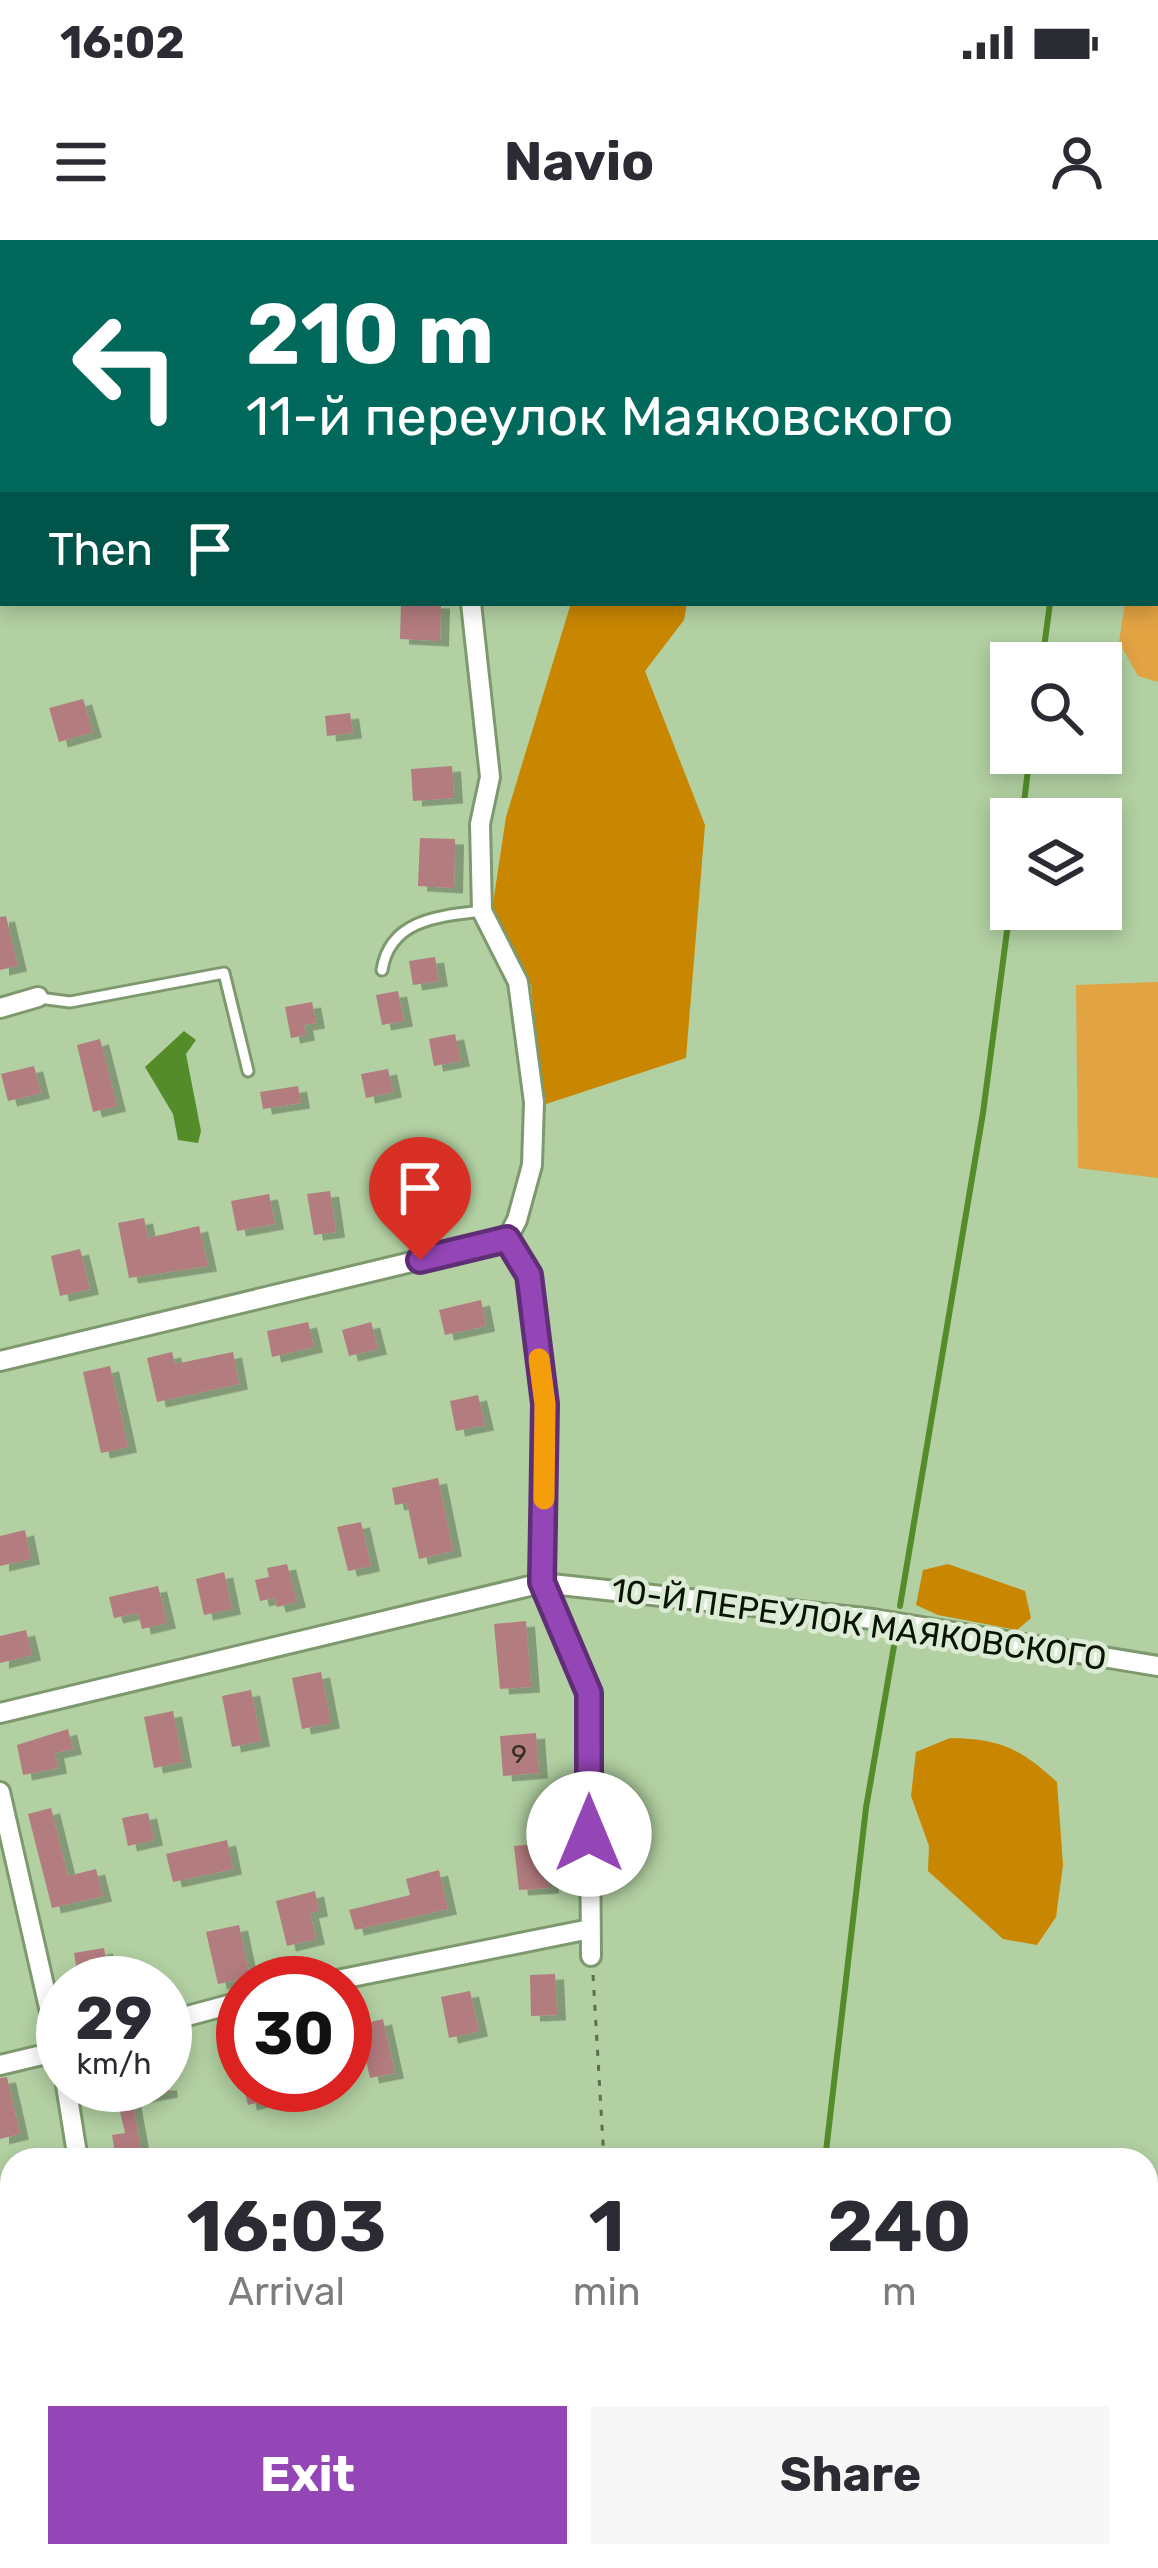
<!DOCTYPE html>
<html lang="en">
<head>
<meta charset="utf-8">
<style>
  body { margin:0; font-family:Rubik,sans-serif; background:#f7f7f7; color:#2b2b33; height:100vh; display:flex; flex-direction:column; font-size:45px; white-space:nowrap }
  * { box-sizing:border-box; margin:0 }
  p { font-size:39px; color:#7c7c81 }
  .icon { flex:none; width:66px; height:66px; fill:none; stroke:currentColor; stroke-width:2; stroke-linecap:round; stroke-linejoin:round }
  .map { position:relative; flex:1; overflow:hidden }
  .side { position:absolute; left:0px; top:1908px; width:1158px; height:420px; display:flex; flex-direction:column; background:#fff; border-radius:36px 36px 0 0; box-shadow:0 6px 18px #0003 }
  .side>* { flex:none }
  .top-card { position:absolute; left:0px; top:0px; width:1158px; height:366px; box-shadow:0 6px 18px #0003; background:#00695c; color:#fff; overflow:hidden }
  .tools { position:absolute; left:990px; top:402px; display:grid; gap:24px }
  .tools a { display:grid; place-items:center; width:132px; height:132px; border-radius:0px; background:#fff; box-shadow:0 6px 18px #0003; font-size:60px }
  .speed { position:absolute; left:36px; top:1716px; display:flex; gap:24px; font-size:60px; font-weight:700; text-align:center }
  .speed>* { display:grid; place-content:center; width:156px; height:156px; border-radius:50%; background:#fff; box-shadow:0 6px 18px #0003; line-height:1 }
  .speed small { font-size:30px; font-weight:400 }
  .speed .limit { border:18px solid #d22; background:#fff; color:#111 }
  .pin { position:absolute; display:grid; place-items:center; width:102px; height:102px; color:#fff; margin:-123px -51px; border-radius:50% 50% 50% 0; rotate:-45deg; box-shadow:0 0 12px #0007 }
  .pin .icon { rotate:45deg }
  .me { position:absolute; width:132px; margin:-66px; rotate:0deg; stroke-linejoin:round; filter:drop-shadow(0 0 9px #0008) }
  .turn { display:flex; align-items:center; gap:42px; height:252px; padding:0 48px; font-size:54px }
  .turn .icon { width:156px; height:156px; stroke-width:2.5 }
  .turn b { display:block; font-size:84px; line-height:102px }
  .then { display:flex; align-items:center; height:114px; padding:0 48px; background:#0003; gap:24px; font-size:45px }
  .eta { display:flex; justify-content:space-evenly; align-items:center; height:204px; text-align:center }
  .eta b { font-size:72px; font-weight:700; line-height:84px }
  .primary-button { display:flex; gap:24px; margin-top:auto; padding:24px 48px }
  .primary-button a { flex:1; height:138px; border-radius:0px; background:#9446b6; color:#fff; font-size:48px; font-weight:700; line-height:138px; text-align:center }
  .primary-button a+a { background:#f7f7f7; color:#2b2b33 }
  .status { display:flex; justify-content:space-between; align-items:center; height:84px; padding:0 60px; background:#fff; direction:ltr }
  .status svg { height:33px; fill:currentColor }
  header { display:flex; justify-content:space-between; align-items:center; height:156px; padding:0 48px; background:#fff; font-size:54px; font-weight:700 }
  .map>svg:first-child { display:block }
  .green { fill:#e2a343 }
  .forest { fill:#c98600 }
  .water { fill:#548c2a }
  .lines { fill:none; stroke-linecap:round; stroke-linejoin:round }
  .stream { stroke:#548c2a; stroke-width:6 }
  .building { fill:#b37b7f; filter:url(#shadow) }
  .service-casing { stroke:#7d996d; stroke-width:15 }
  .minor-casing { stroke:#7d996d; stroke-width:24 }
  .path { stroke:#5c7051; stroke-width:3; stroke-dasharray:6 9; stroke-linecap:butt }
  .service { stroke:#fff; stroke-width:9 }
  .minor { stroke:#fff; stroke-width:18 }
  .route-casing { stroke:#602e76; stroke-width:30 }
  .route { stroke:#9446b6; stroke-width:21 }
  .slow { stroke:#f59e0b; stroke-width:21 }
  .labels { text-anchor:middle; dominant-baseline:central; stroke-width:9; stroke-linejoin:round; paint-order:stroke }
  .number-label { font-size:27px; fill:#342e23 }
  .street-label { font-size:33px; fill:#0a1404; stroke:#dcebd4 }
</style>
</head>
<body>
<div class="status"><b>16:02</b><svg viewBox="0 0 49 12"><path d="M0 12V9h3v3zM5 12V6h3v6zM10 12V3h3v9zM15 12V0h3v12zM26 1h20v11H26zM47 4h2v5h-2z"/></svg></div>
<header><svg class="icon" aria-label="menu" viewBox="0 0 24 24"><path d="M4 6h16M4 12h16M4 18h16"/></svg>Navio<svg class="icon" aria-label="person" viewBox="0 0 24 24"><circle cx="12" cy="8" r="4"/><path d="M4 21q1-7 8-7t8 7"/></svg></header>
<div class="map">
<svg width="1158" height="2328" viewBox="0 0 1158 2328">
  <defs>
    <filter id="shadow"><feDropShadow dx="9" dy="5.5" stdDeviation="0" flood-color="#0004"/></filter>
  </defs>
  <rect width="100%" height="100%" fill="#b2d0a2"/>
  <path class="green" d="M1155,353h3v89l-20,-6 -19,-34 6,-39h30z
    M1158,742v196l-80,-10 -2,-183z"/>
  <path class="forest" d="M571,363h116l-3,17 -39,51 60,154 -19,233 -143,47 -12,-120 -39,-75 14,-93z
    M948,1324l77,27 6,27 -14,12 -79,-15 -22,-10 7,-35z
    M950,1498c50,1 70,10 107,44l6,83 -7,52 -19,28 -34,-6 -75,-68 1,-25 -18,-50 5,-44z"/>
  <path class="water" d="M184,791l12,9 -10,14 15,77 -3,12 -20,-3 -5,-26 -28,-47z
    M12,2199v72l-12,3v-70z"/>
  <g class="lines">
    <path class="stream" d="M1088,3v-3
      M1042,423l8,-60
      M1022,579l8,-66
      M900,1366l83,-493 28,-212
      M825,1920l41,-352 29,-168
      M729,2328l2,-12"/>
  </g>
  <path class="building" d="M401,363h40l-1,38 -40,-2z
    M83,459l10,33 -34,10 -10,-34z
    M350,473l3,20 -26,3 -2,-20z
    M452,526l2,32 -41,3 -2,-32z
    M420,598l35,1 -1,49 -36,-2z
    M6,676l12,50 -18,4v-53z
    M435,717l4,24 -26,4 -4,-24z
    M398,751l6,30 -22,4 -6,-30z
    M312,762l4,21 -12,2 2,10 -15,3 -6,-31z
    M455,794l6,27 -27,5 -5,-27z
    M100,799l17,67 -24,6 -16,-67z
    M34,826l7,27 -33,8 -7,-27z
    M388,829l5,23 -27,6 -5,-24z
    M298,846l3,17 -38,6 -3,-17z
    M404,945l7,30 -29,6 -7,-29z
    M330,951l6,41 -22,3 -7,-41z
    M269,954l6,30 -38,7 -6,-30z
    M144,978l4,20 51,-12 9,40 -79,12 -11,-55z
    M80,1009l10,40 -30,7 -9,-40z
    M481,1060l5,26 -41,9 -6,-25z
    M308,1082l6,25 -42,10 -5,-26z
    M371,1082l7,27 -29,7 -7,-26z
    M172,1112l3,12 58,-12 6,32 -82,18 -10,-44z
    M110,1126l18,81 -27,6 -18,-81z
    M478,1155l7,30 -29,6 -6,-30z
    M438,1238l15,73 -34,8 -12,-56 -12,2 -3,-17z
    M361,1282l10,44 -23,5 -11,-44z
    M25,1290l6,29 -31,7v-30z
    M287,1324l10,38 -20,5 -3,-9 -14,3 -5,-21 14,-3 -2,-9z
    M224,1332l8,37 -28,6 -8,-36z
    M158,1346l9,37 -25,6 -4,-16 -24,5 -5,-21z
    M526,1381l5,66 -31,2 -6,-65z
    M26,1390l6,25 -32,8v-27z
    M321,1432l10,51 -29,6 -10,-51z
    M251,1450l10,51 -29,6 -10,-51z
    M173,1471l10,51 -29,6 -10,-51z
    M68,1489l5,20 -18,4 3,15 -35,7 -6,-30z
    M536,1493l3,40 -36,3 -3,-40z
    M51,1568l17,68 28,-7 7,27 -51,12 -24,-94z
    M148,1573l6,27 -26,6 -6,-28z
    M227,1600l6,29 -60,13 -7,-28z
    M546,1603l4,45 -31,2 -5,-44z
    M439,1630l9,39 -93,21 -6,-20 61,-15 -4,-16z
    M315,1651l4,20 -9,2 6,26 -29,7 -11,-45z
    M239,1685l11,52 -32,7 -12,-52z
    M104,1708l6,35h-31l-5,-30z
    M555,1734l2,41 -26,1 -1,-41z
    M470,1751l9,40 -30,7 -8,-41z
    M383,1779l12,54 -25,5 -12,-53z
    M7,1837l13,57 -20,5v-61z
    M97,1845h71l1,7 -37,7 11,61h-27l-4,-25 13,-2 -7,-30 -16,3z
    M243,1845h31l3,13 -29,7z"/>
  <g class="lines">
    <defs>
      <path id="service" d="M382,730c8,-51 58,-54 100,-59
        M39,758l31,4 154,-29 24,98"/>
      <path id="minor" d="M471,363l19,174 -10,47 2,87 36,71 16,120 -2,63 -15,55 -10,19
        M0,768l38,-11
        M507,999l22,36 16,129 -3,179 47,110 2,263
        M0,1121l507,-122
        M0,1473l542,-130 331,36 285,47
        M0,1552l63,277
        M322,1743l268,-54
        M165,1782l78,-21
        M0,1825l63,-15
        M66,1845l12,75
        M0,2190l12,-3
        M165,2316l3,12
        M78,2328l63,-12
        M914,2328v-12"/>
    </defs>
    <use href="#service" class="service-casing"/>
    <use href="#minor" class="minor-casing"/>
    <path class="path" d="M462,3v-3
      M1155,293h3
      M593,1735l11,185"/>
    <use href="#service" class="service"/>
    <use href="#minor" class="minor"/>
  </g>
  <g class="lines">
    <defs>
      <path id="route" d="M420,1020l87,-21 22,36 16,129 -3,178 47,111v141"/>
    </defs>
    <use href="#route" class="route-casing"/>
    <use href="#route" class="route"/>
    <path class="slow" d="M539,1119l6,45 -1,95"/>
  </g>
  <g class="labels">
    <g class="number-label">
      <text x="519" y="1514">9</text>
    </g>
    <g class="street-label">
      <text transform="translate(859 1384) rotate(8)">10-Й ПЕРЕУЛОК МАЯКОВСКОГО</text>
    </g>
  </g>
</svg>
<div class="tools">
<a><svg class="icon" aria-label="search" viewBox="0 0 24 24"><circle cx="10" cy="10" r="6"/><path d="M15 15l6 6"/></svg></a>
<a><svg class="icon" aria-label="layers" viewBox="0 0 24 24"><path d="M12 4l9 5-9 5-9-5zM3 14l9 5 9-5"/></svg></a>
</div>
<div class="speed"><div>29<small>km/h</small></div><div class="limit">30</div></div>
<div class="pin" style="left:420px;top:1020px;background:#d93025"><svg class="icon" aria-label="arrive" viewBox="0 0 24 24"><path d="M6 21V4h12l-3 4 3 4H6"/></svg></div>
<svg class="me" style="left:589px;top:1594px" viewBox="-20 -20 40 40"><circle r="19" fill="#fff"/><path d="M0-13L10 11 0 6-10 11z" fill="#9446b6"/></svg>
<div class="top-card">
<div class="turn"><svg class="icon" aria-label="left" viewBox="0 0 24 24"><path d="M17 20v-9H6M10 6l-5 5 5 5"/></svg><div><b>210 m</b>11-й переулок Маяковского</div></div>
<div class="then">Then<svg class="icon" aria-label="arrive" viewBox="0 0 24 24"><path d="M6 21V4h12l-3 4 3 4H6"/></svg></div>
</div>
<section class="side">
<div class="eta">
<div><b>16:03</b><p>Arrival</p></div>
<div><b>1</b><p>min</p></div>
<div><b>240</b><p>m</p></div>
</div>
<div class="primary-button"><a>Exit</a><a>Share</a></div>
</section>
</div>
</body>
</html>
